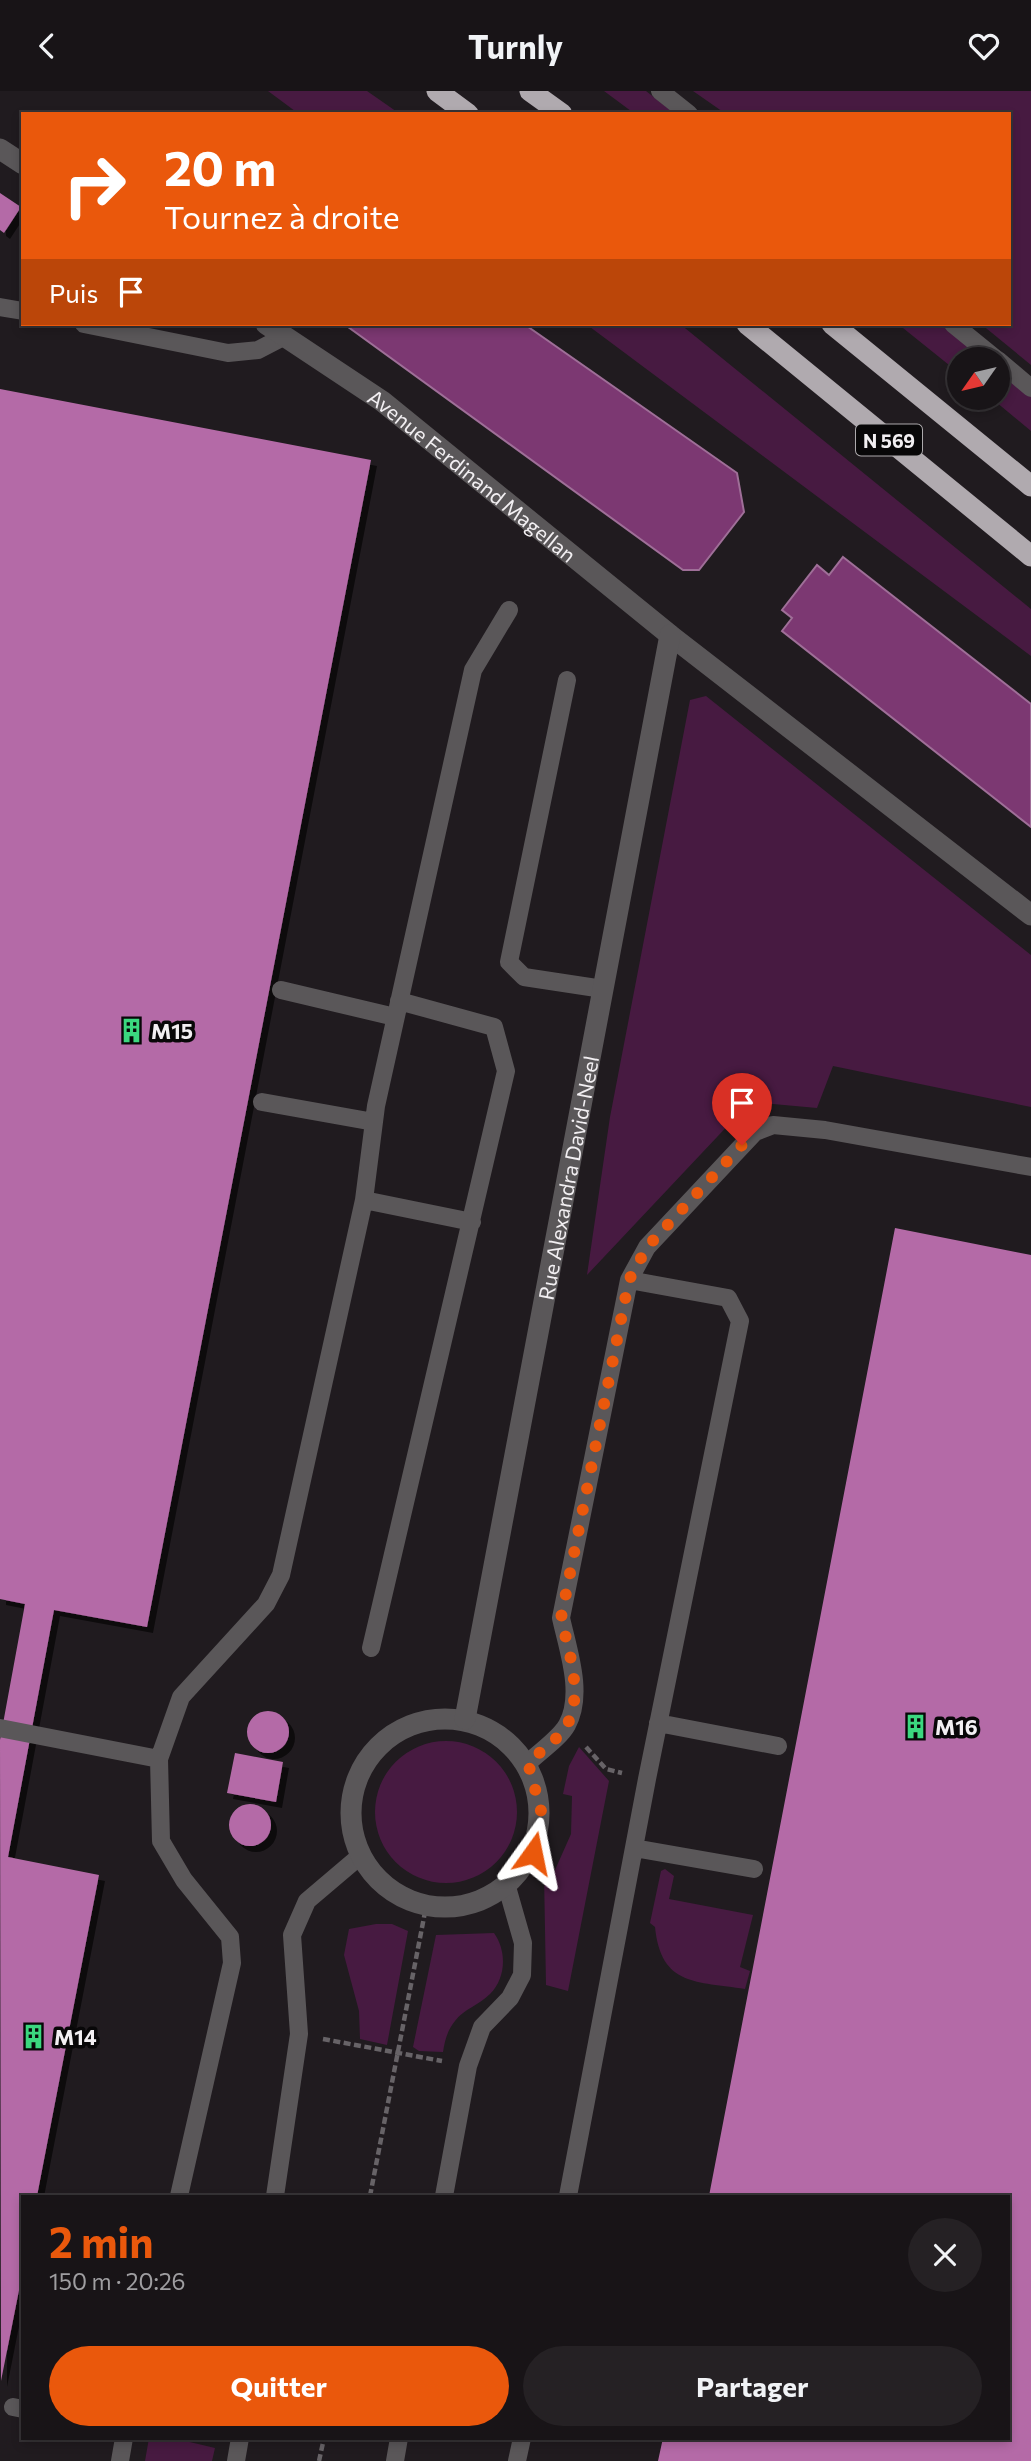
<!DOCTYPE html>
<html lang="fr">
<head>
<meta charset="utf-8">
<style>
  body { margin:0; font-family:Commissioner,sans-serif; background:#252124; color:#f1f3f6; height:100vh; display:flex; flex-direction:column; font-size:26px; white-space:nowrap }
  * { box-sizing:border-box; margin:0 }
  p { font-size:23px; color:#9f9ea1 }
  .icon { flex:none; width:38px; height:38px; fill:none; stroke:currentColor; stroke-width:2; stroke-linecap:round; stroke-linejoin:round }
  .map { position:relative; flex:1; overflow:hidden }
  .side { position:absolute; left:21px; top:2104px; width:989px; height:245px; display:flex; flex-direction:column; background:#181417; border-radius:0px; box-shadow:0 4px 10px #0003,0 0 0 2px #363336 }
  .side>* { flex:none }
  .hud { position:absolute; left:21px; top:21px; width:990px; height:214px; border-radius:0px; box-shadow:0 4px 10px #0003,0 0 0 2px #363336; background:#ea580c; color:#fff; overflow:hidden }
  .needle { width:46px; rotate:236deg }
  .buttons { position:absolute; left:947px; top:256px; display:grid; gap:14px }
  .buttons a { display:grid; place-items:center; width:63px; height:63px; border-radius:50%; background:#181417; box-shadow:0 4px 10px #0003,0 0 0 2px #363336; font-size:35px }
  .pin { position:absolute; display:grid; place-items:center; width:60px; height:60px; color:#fff; margin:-72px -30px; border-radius:50% 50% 50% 0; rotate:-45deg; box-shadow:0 0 7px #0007 }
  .pin .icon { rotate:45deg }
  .me { position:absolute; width:77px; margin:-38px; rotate:12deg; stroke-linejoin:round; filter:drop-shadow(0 0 5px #0008) }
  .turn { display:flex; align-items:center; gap:24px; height:147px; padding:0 28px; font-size:32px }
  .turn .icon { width:91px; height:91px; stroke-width:2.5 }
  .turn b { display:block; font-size:49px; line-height:60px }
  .then { display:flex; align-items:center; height:66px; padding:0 28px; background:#0003; gap:14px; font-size:26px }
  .round { display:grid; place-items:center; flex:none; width:74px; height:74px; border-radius:37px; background:#252124 }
  .summary { display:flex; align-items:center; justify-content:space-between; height:119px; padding:0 28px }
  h1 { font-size:42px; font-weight:700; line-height:52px; color:#ea580c }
  .action { display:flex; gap:14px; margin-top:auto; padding:14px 28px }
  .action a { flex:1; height:80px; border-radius:42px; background:#ea580c; color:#fff; font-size:28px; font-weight:700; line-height:80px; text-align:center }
  .action a+a { background:#252124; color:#f1f3f6 }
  header { display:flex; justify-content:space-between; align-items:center; height:91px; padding:0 28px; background:#181417; font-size:32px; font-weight:700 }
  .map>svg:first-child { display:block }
  .green { fill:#471a41 }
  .water { fill:#7c3872; stroke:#9f6f98; stroke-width:2 }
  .building { fill:#b46ba7; filter:url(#shadow) }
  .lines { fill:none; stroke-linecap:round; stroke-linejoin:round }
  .path { stroke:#676367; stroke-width:4.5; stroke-dasharray:7 3.5; stroke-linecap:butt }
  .lane { stroke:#5a5759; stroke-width:18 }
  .street { stroke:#5a5759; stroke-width:21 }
  .highway { stroke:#b0aaaf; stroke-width:21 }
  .route { stroke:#ea580c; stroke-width:12; stroke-dasharray:0 21.6 }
  .labels { text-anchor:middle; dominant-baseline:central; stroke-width:7; stroke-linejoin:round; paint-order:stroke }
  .shield { fill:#080708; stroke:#aca9ac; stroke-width:2 }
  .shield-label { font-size:19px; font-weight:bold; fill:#f2eff2 }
  .street-label { font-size:21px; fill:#f2eff2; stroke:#080708 }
  .poi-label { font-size:21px; font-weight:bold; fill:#f2eff2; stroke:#080708; text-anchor:start }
</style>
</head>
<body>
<header><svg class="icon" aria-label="back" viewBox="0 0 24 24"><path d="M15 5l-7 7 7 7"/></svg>Turnly<svg class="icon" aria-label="heart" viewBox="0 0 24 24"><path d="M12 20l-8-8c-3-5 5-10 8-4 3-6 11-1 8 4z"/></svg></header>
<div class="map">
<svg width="1031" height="2370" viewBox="0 0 1031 2370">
  <defs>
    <filter id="shadow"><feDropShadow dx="6" dy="6" stdDeviation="0" flood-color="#0009"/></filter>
  </defs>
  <rect width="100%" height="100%" fill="#201b1f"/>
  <path class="green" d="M268,0h99l33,23h-101z
    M604,0h42l29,23h-40z
    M693,0h338v274l-50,-41h29v-210h-284z
    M586,233h94l351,285v47z
    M898,233h42l44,35h-25v14z
    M998,279l33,27v34l-41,-34h8z
    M706,605l325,259v152l-198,-41 -16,42 -67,-6 -163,173 23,-158 80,-417z
    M375 1721a71 71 0 1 1 142 0a71 71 0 1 1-142 0Z
    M579,1656l30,34 -41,210 -22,-6 -2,-111 7,5 20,-45 1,-38 -9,-2 6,-28z
    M665,1778l9,7 -5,23 84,16 -13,52 10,4 -5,18c-48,-8 -84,-2 -90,-62l-5,-4 11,-52z
    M376,1833h16l16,7 -21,114 -27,-6 -1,-28 -15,-56 5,-26z
    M494,1842c13,18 12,45 -4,61 -11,11 -26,15 -35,27 -8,10 -10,19 -12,31l-24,-1 -6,-4 23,-112z
    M149,2347h24l42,10 -3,13h-67z"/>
  <path class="water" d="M344,233h180l213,149 7,39 -45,58h-16z
    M843,466l188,147v123l-249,-196 10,-13 -10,-8 35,-45 12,10z"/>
  <path class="building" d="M0,102l21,14 -17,26 -4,-3z
    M0,298l371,71 -224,1167 -93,-17 -46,247 91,18 -62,321h-14v74l-22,111 -1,-641 25,-136 -25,-5z
    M895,1137l136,27v1206h-373l5,-23h345v-242h-299z
    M247 1641a21 21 0 1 1 42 0a21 21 0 1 1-42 0Z
    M235,1662l48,9 -7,40 -49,-9z
    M229 1734a21 21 0 1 1 42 0a21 21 0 1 1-42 0Z"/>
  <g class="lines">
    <path class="path" d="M586,1656l20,22 16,4
      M323,1948l119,22
      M370,2105l56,-289
      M319,2370l5,-23"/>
    <path class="lane" d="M660,0l29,23
      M0,216l23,4
      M84,233l144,29 30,-3 27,-14
      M953,233l43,35
      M998,269l33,28
      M567,589l-58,282 15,15 79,12
      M281,899l114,27
      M262,1011l112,20
      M364,1109l108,22
      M371,1557l135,-577 -12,-44 -95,-26
      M658,1632l120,23
      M0,1637l159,31
      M528,1672c11,-11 31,-24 39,-38 17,-31 1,-75 -6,-107l68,-338 18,-33 108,-115 18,-7 52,5 206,37
      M634,1757l120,21
      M179,2105l53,-233 -2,-26 -46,-57 -23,-39 -2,-82 22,-62 85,-93 15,-29 83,-375 12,-94 97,-436 36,-60
      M275,2105l24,-162 -7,-99 15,-34 53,-45
      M444,2105l24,-130 14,-39 28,-29 12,-23 1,-32 -16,-56
      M568,2105l79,-417 93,-458 -12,-23 -99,-18
      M13,2316l10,2
      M120,2370l4,-23
      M236,2370l4,-23
      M395,2370l4,-23
      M517,2370l5,-23"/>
    <g class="street">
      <path d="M0,58l23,15"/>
      <path id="s1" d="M266,233l116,77 288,234 361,280"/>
      <circle cx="445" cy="1722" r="94"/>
      <path id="s2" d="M465,1628l205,-1084"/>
    </g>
    <path class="highway" d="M437,0l31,23
      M530,0l32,23
      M747,233l284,232
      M832,233l199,162"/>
  </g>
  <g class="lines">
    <path class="route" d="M533,1762l8,-42 -13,-48c11,-11 31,-24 39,-38 17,-31 1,-76 -6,-107l68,-338 18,-33 95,-102"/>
  </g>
  <defs>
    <symbol id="building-bare" viewBox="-9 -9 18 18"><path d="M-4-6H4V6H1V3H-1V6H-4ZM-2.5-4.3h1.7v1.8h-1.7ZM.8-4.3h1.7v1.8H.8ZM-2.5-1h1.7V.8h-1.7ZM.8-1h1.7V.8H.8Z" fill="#3bd77f" stroke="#080708" stroke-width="2.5" paint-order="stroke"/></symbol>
  </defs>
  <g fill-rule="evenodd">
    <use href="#building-bare" x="114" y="922" width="35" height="35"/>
    <use href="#building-bare" x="898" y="1618" width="35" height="35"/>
    <use href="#building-bare" x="16" y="1928" width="35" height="35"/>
  </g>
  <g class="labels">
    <rect class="shield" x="856" y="333.5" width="66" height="31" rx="5"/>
    <g class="shield-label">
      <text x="889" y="349">N 569</text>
    </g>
    <g class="street-label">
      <text stroke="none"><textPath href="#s1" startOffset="256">Avenue Ferdinand Magellan</textPath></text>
      <text stroke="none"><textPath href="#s2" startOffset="551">Rue Alexandra David-Neel</textPath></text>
    </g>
    <g class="poi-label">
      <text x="151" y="939">M15</text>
      <text x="935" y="1635">M16</text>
      <text x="54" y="1945">M14</text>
    </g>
  </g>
</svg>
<div class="buttons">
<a><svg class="needle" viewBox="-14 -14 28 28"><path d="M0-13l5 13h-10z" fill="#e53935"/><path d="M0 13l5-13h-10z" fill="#9f9ea1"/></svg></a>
</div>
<div class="pin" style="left:742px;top:1054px;background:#d93025"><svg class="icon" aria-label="arrive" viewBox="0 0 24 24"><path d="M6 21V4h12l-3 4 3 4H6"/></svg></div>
<svg class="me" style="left:533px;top:1762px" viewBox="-20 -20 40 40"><path d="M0-17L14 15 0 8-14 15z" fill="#ea580c" stroke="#fff" stroke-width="4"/></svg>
<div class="hud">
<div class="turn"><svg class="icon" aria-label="right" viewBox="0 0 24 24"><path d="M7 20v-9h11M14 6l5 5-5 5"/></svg><div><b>20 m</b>Tournez à droite</div></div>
<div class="then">Puis<svg class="icon" aria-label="arrive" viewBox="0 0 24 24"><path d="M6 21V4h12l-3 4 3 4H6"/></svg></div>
</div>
<section class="side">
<div class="summary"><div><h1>2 min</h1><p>150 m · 20:26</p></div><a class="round"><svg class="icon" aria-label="close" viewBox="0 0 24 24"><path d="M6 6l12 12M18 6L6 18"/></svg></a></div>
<div class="action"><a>Quitter</a><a>Partager</a></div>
</section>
</div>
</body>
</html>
